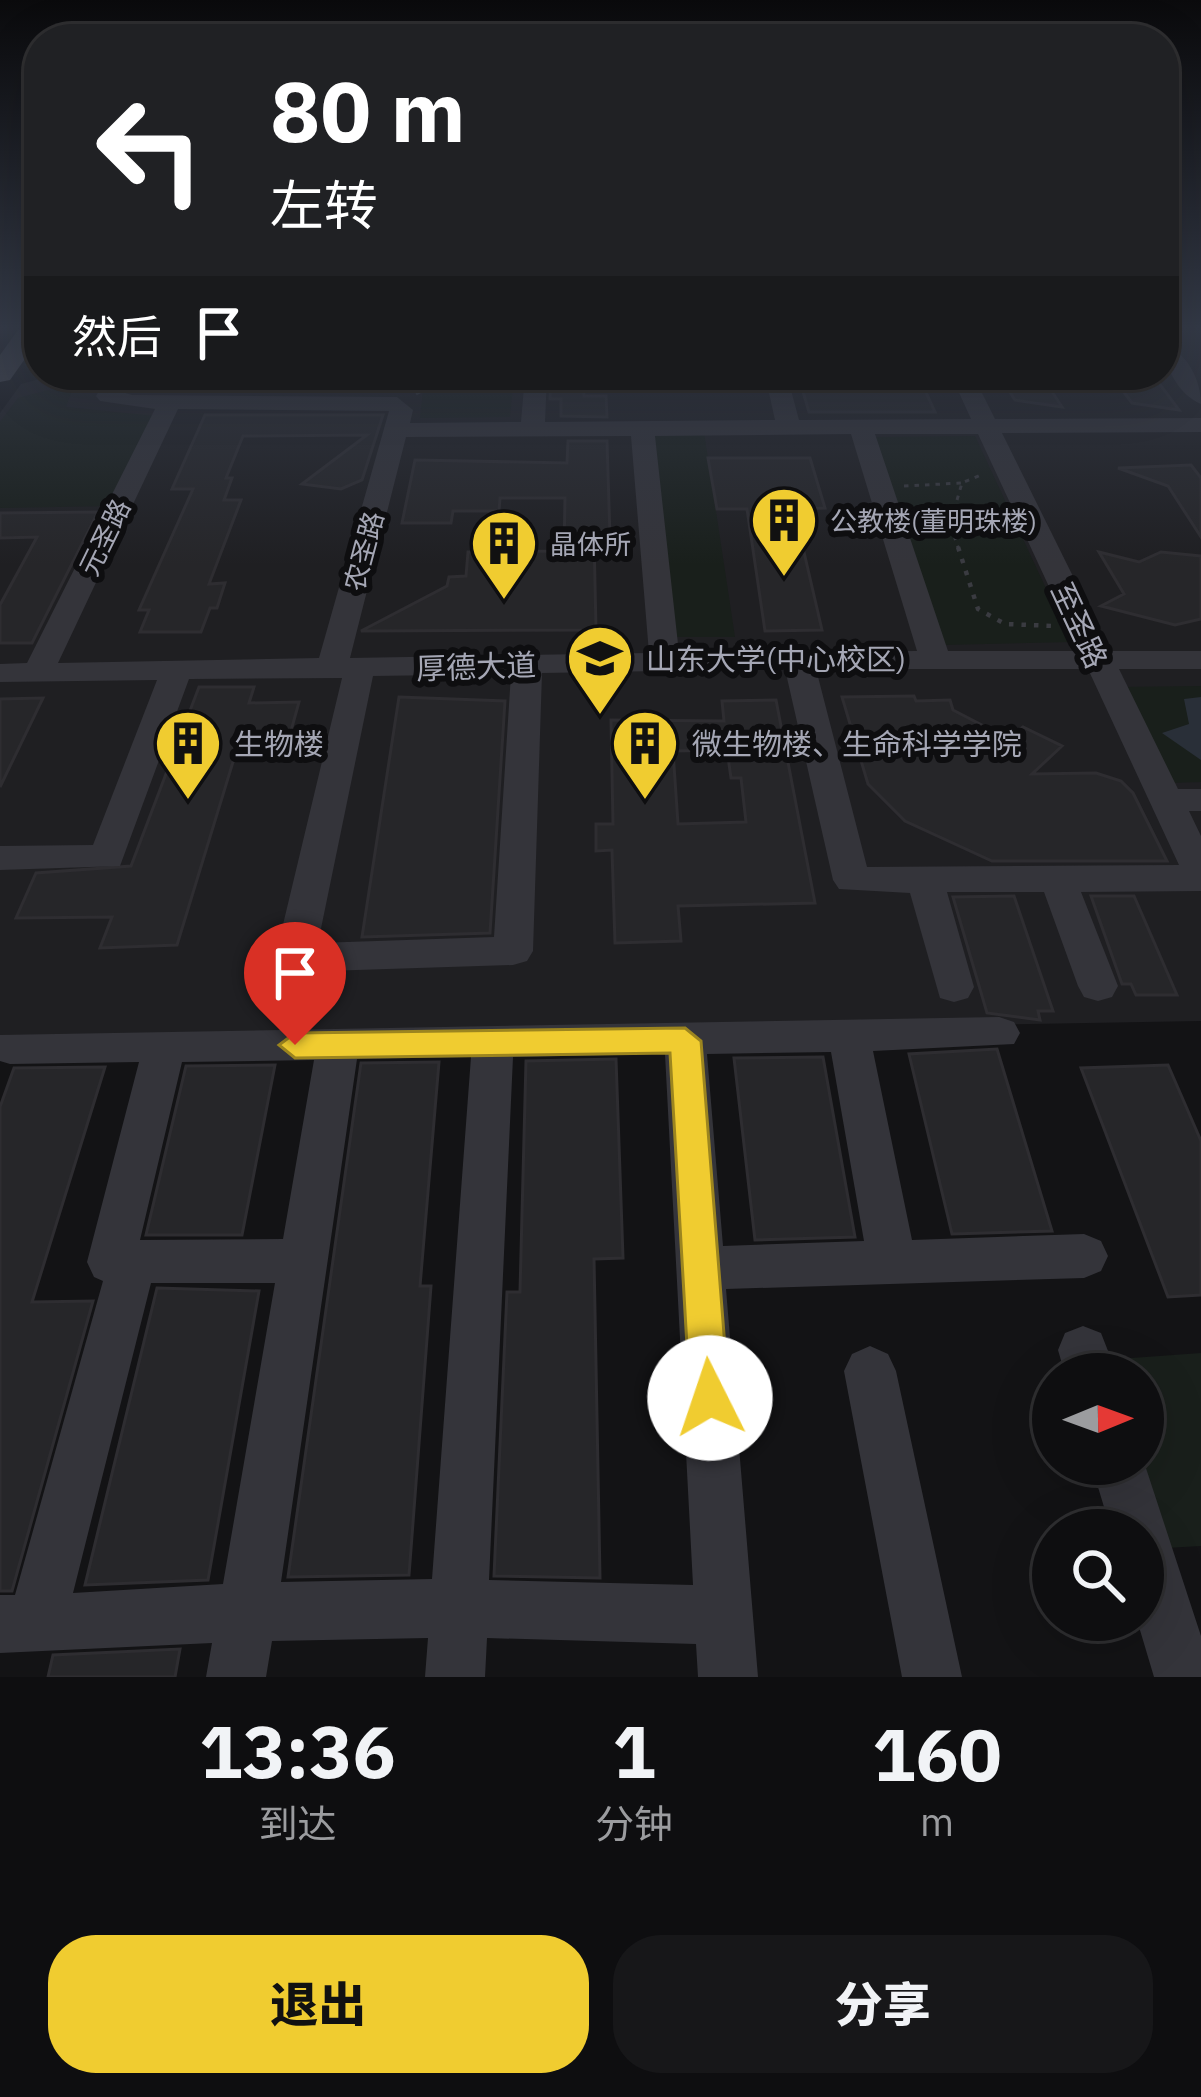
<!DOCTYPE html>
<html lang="zh">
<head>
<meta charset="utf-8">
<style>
  body { margin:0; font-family:"IBM Plex Sans","Noto Sans SC",sans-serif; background:#171719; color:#f1f3f6; height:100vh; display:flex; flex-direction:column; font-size:45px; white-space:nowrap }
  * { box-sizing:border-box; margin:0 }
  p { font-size:39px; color:#9b9c9f }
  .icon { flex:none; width:66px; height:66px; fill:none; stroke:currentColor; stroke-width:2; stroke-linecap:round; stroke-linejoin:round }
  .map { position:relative; height:1677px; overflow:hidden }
  .details { display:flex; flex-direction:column; background:#0e0e10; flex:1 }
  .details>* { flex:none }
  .top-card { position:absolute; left:24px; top:24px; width:1155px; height:366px; border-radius:48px; box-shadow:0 12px 48px #0002,0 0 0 3px #2e2e30; background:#202124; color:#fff; overflow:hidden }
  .needle { width:78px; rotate:89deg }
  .controls { position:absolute; left:1032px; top:1353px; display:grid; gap:24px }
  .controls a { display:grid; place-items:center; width:132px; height:132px; border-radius:50%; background:#0e0e10; box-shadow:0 12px 48px #0002,0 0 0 3px #2e2e30; font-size:60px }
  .pin { position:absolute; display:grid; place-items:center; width:102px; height:102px; color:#fff; margin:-123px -51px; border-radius:50% 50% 50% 0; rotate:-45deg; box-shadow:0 0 12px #0007 }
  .pin .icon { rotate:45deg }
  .me { position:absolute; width:132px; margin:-66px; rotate:356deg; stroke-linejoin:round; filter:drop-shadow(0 0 9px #0008) }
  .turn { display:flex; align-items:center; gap:42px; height:252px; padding:0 48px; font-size:54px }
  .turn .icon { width:156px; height:156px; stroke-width:2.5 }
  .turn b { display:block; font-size:84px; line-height:102px }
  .then { display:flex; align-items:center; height:114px; padding:0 48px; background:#0003; gap:24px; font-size:45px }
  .eta { display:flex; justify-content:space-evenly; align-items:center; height:204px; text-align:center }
  .eta b { font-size:72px; font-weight:800; line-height:84px }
  .cta { display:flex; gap:24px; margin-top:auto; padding:24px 48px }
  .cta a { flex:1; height:138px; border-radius:48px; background:#f0cc30; color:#111; font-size:48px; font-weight:800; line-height:138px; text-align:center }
  .cta a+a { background:#171719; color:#f1f3f6 }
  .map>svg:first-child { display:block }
  .built { fill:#1f1f22 }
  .green { fill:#191f1b }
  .water { fill:#292f38 }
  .building { fill:#262629; stroke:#2e2d31; stroke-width:3; fill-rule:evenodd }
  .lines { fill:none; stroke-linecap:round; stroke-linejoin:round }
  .path-far1 { stroke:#3a3b41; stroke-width:3; stroke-dasharray:4.5 6; stroke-linecap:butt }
  .path { stroke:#3a3b41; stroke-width:4.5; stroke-dasharray:4.5 8; stroke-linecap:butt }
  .minor { fill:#34343a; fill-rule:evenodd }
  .major { fill:#505159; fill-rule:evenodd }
  .route { fill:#f0cc30; stroke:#9c851f; stroke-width:3 }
  .labels { text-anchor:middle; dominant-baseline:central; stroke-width:12; stroke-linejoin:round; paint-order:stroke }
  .far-poi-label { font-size:27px; fill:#a5a7b5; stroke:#0e0e10; text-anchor:start }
  .far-street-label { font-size:27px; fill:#a5a7b5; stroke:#0e0e10 }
  .street-label { font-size:30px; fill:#a5a7b5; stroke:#0e0e10 }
  .poi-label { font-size:30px; fill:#a5a7b5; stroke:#0e0e10; text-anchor:start }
</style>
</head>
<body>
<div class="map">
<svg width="1201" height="1677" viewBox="0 0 1201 1677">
  <rect width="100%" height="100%" fill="#131315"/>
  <path class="built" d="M1164,330h37v691l-1201,21v-629l21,-29 34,-9h1109z"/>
  <path class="green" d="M146,375h368l-4,42 -90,1 3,-28 -287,3z
    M63,386l8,7 -5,14 89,9 -41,90 -114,2v-86l18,-24z
    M704,432l31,205h-60l-25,-204z
    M975,436l96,206 -129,3 -66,-208z
    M1201,686v96l-33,1 -48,-96z
    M1201,1353v193l-35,2 -23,-91v-83h-21l-4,-15z"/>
  <path class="water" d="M1201,697v63l-39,-27 27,-9 -5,-25z"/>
  <path class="building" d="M551,375h32l1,21h22l1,21 -46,-1v-17h-11z
    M798,375h120l17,37h-126z
    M999,375h42l21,32 -47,-7z
    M1111,375h42l26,35 -47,-7z
    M205,415h178l-21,65 -21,9 -39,-5 65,-49 -124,1 -17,42h6l-8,22h17l-32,84 16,-1 -8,25h-7l-9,24h-61l9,-22h-10l54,-121h-21z
    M568,441h39l3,97h-16l2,92 -235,1 86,-45 2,-9 17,-1 2,-24 96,-1 1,-53h-65l-1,13h-46l-2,12h-49l13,-63 152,3z
    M708,458h102l15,50 -31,1 28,121 -57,1 -18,-122h-30z
    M1191,465l10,13v59l-33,-51 -50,-18z
    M98,512l-66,131h-32v-38l37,-68 -37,1v-25z
    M1099,552l40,10 22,-10 40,4v63l-26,6 -74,-19 23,-12z
    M199,687h55l-5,16 50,-1 -10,36 -49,1 -63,206 -77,3 12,-31 -96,1 20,-45 95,-7z
    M914,696l2,5 34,-1 3,10 54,28 16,-11 39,19 -30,28 64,-1 25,8 12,12 34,68h-175l-87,-40 -37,-37 -26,-87z
    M399,697l106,4 -15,232 -128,4z
    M43,698l-43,89v-88z
    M776,700l39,203 -137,3 3,35 -66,2 -3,-93 -16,1v-27h17l-2,-104 113,1 -2,-20zM727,750l4,28h10l5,44 -68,2 -5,-73z
    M1014,896l39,115h-15l2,9 -53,-7 -34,-116z
    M1091,896h43l43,99h-41l-5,-11h-9z
    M997,1049l55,182 -100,3 -43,-180z
    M823,1057l32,180 -100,3 -21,-182z
    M616,1059l7,199 -29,1 6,319 -106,-2 13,-284h13l6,-231z
    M439,1062l-19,224h11l-22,289 -121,2 73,-514z
    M275,1065l-33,170h-96l40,-169z
    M1168,1065l33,76v154l-33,2 -87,-229z
    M105,1067l-73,235 61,-1 -81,290h-12v-484l14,-39z
    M157,1288l102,3 -51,289 -123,5z
    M180,1649l-5,28h-127l5,-22z"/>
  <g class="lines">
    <path class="path-far1" d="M416,394l8,-4 2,-15
      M904,486l58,-3
      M959,550l-9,-26 12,-41 21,-9"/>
    <path class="path" d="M958,547l20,62 27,15 49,2"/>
    <path class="minor" d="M1164,343c23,11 37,36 37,61 -23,-10 -37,-37 -37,-61z
      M109,375h22l-9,17 10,3 265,2 16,13 -3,13 111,-1 4,-47h22l-2,47 230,-2 -10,-45h22l12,45 172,-1 -20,-44h22l22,44 206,-1v14l-199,1 108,218h91v18h-82l59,120h23v22h-12l12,25v55l-120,1 37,94 -6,11 -14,4 -14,-4 -6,-11 -34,-94h-97l27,95 -6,11 -14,4 -14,-4 -30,-105 -71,-4 -6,-9 -48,-211 -243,4 -9,278 -6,10 -14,4 -218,7 -14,-4 -6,-10 67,-280 -153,1 -69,187 -120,4v-24l93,-1 64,-165 -157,2v-18l27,-1 128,-254 -55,-8 -4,-5zM178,409l211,2 -70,247 -261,5zM851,434l66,217 -238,2 -24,-217zM875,434h103l101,217h-131zM631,436l18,217 -299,5 56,-221zM816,669h272l91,196 -312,2zM511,674l-17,263 -176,6 55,-267z
      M999,1017l15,5 6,11 -6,11 -141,7 39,189 172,-6 17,7 7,15 -7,15 -17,7 -358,11 32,388h-60l-2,-33 -209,-6 -2,39h-60l3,-39 -156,3 -6,36h-60l6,-34 -212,10v-58h15l88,-314 -9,-4 -7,-15 52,-200 -129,2 -10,-3v-26zM831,1052l33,189 -141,5 -16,-192zM665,1054l28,531 -204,-5 24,-523zM471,1057l-39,522 -151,3 76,-523zM314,1060l-31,179 -143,1 42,-178zM151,1283h124l-52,301 -150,9z
      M1083,1326l18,7 16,41h-52l-7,-24 7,-17z
      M870,1346l18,8 8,17 66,306h-60l-58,-306 8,-17z
      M1143,1459l58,177v41h-47l-17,-57h6v-90h-32l-20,-66h52z"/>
    <path class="major" d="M18,330h21v9l-29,41 -10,2v-27z"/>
  </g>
  <linearGradient id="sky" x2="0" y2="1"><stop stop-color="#0a0a0c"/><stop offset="0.58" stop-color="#333946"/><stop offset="1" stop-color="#333946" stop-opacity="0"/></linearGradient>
  <rect width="1201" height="565" fill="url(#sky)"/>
  <path class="route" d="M685,1028l16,13 28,357 -5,14 -14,6 -15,-6 -5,-14 -20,-345 -375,5 -16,-13 16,-12z"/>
  <defs>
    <symbol id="building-pin" viewBox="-11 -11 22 30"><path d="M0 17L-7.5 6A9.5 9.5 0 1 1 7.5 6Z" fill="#f0cc30" stroke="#0e0e10"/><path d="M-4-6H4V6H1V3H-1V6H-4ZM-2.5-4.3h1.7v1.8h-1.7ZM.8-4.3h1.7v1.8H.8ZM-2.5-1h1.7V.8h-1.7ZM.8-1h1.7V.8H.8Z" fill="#111"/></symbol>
    <symbol id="university-pin" viewBox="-11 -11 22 30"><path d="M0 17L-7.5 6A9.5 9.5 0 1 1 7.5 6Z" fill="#f0cc30" stroke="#0e0e10"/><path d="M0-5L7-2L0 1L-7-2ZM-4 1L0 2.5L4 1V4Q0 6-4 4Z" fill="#111"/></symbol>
  </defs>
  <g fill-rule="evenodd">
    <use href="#building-pin" x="746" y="482" width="76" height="104"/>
    <use href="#building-pin" x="466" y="505" width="76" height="104"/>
    <use href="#university-pin" x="562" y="620" width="76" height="104"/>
    <use href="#building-pin" x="150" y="705" width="76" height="104"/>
    <use href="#building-pin" x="607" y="705" width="76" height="104"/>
  </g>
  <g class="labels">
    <g class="far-poi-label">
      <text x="830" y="520">公教楼(董明珠楼)</text>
      <text x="550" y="543">晶体所</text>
    </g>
    <g class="far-street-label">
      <text transform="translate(104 537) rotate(-64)">元圣路</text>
      <text transform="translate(363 551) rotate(-75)">农圣路</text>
    </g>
    <g class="street-label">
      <text transform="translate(1080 625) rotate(65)">至圣路</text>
      <text transform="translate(476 666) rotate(-2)">厚德大道</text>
    </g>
    <g class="poi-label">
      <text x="646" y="658">山东大学(中心校区)</text>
      <text x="234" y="743">生物楼</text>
      <text x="692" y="743">微生物楼、生命科学学院</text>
    </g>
  </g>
</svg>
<div class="controls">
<a><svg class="needle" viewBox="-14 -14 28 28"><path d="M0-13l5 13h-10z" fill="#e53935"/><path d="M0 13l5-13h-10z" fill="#9b9c9f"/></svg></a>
<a><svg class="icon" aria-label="search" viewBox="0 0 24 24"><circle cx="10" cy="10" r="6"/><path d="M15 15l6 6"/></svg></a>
</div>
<div class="pin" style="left:295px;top:1045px;background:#d93025"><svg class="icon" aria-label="arrive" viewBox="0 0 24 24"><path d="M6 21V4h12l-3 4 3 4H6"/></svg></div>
<svg class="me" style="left:710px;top:1398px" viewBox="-20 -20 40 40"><circle r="19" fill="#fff"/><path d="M0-13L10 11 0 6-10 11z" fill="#f0cc30"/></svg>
<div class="top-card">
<div class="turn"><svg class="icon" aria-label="left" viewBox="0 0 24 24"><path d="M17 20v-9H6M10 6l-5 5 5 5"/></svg><div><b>80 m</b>左转</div></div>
<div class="then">然后<svg class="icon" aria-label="arrive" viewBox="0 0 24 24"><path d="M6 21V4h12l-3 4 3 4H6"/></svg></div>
</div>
</div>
<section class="details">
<div class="eta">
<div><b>13:36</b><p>到达</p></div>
<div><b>1</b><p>分钟</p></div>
<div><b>160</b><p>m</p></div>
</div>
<div class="cta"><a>退出</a><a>分享</a></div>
</section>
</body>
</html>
